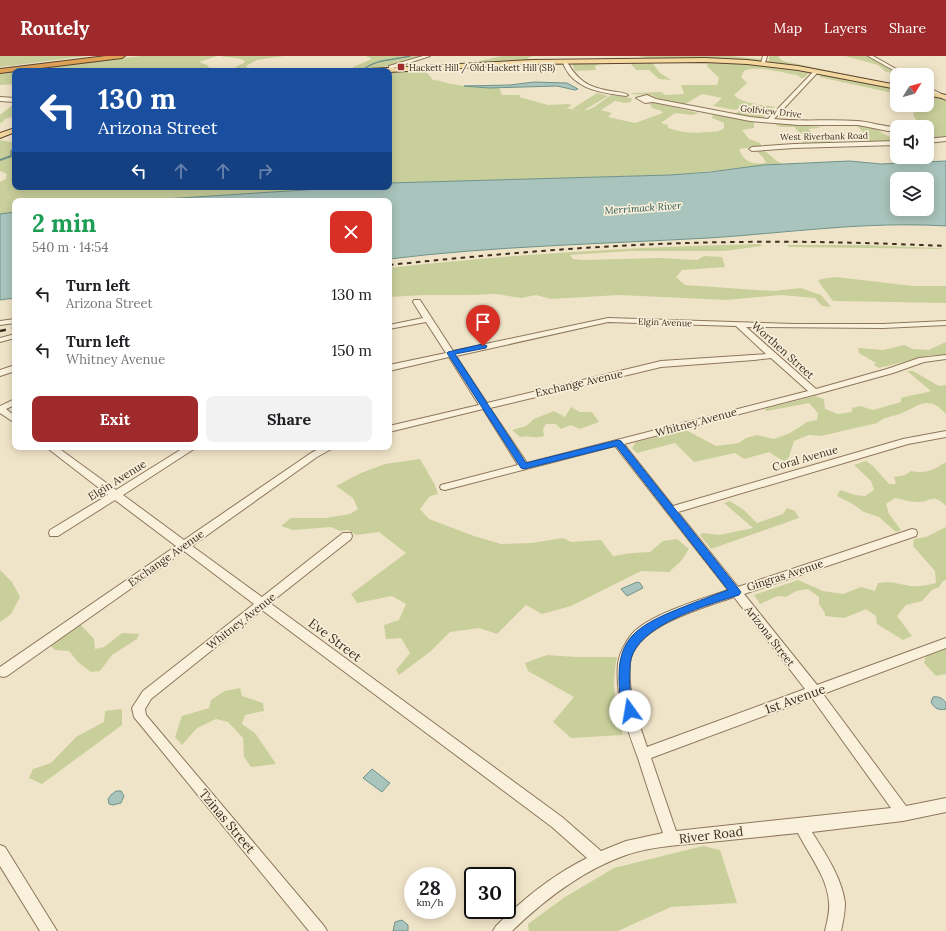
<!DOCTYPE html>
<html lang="en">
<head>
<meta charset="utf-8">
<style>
  body { margin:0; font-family:Lora,serif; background:#f2f2f2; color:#202124; height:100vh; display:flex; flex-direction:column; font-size:15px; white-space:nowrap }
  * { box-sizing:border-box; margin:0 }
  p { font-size:13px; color:#757577 }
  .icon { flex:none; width:22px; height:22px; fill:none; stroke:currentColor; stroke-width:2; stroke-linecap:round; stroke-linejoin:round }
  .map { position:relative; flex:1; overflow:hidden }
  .drawer { position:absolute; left:12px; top:142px; width:380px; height:252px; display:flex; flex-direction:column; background:#fff; border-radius:8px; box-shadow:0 2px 10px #0003 }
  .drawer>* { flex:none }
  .top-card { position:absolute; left:12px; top:12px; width:380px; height:122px; border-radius:8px; box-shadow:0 2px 10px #0003; background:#1a4fa0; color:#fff; overflow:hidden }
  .needle { width:26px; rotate:53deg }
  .fabs { position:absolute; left:890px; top:12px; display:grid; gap:8px }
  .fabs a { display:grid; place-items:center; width:44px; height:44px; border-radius:8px; background:#fff; box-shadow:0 2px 10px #0003; font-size:20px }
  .speed { position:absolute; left:404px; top:811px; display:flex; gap:8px; font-size:20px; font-weight:700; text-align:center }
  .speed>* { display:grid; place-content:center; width:52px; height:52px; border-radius:50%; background:#fff; box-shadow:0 2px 10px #0003; line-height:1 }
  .speed small { font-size:10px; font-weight:400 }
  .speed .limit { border:2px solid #111; border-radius:6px; background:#fff; color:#111 }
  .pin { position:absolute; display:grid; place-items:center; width:34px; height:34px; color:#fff; margin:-41px -17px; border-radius:50% 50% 50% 0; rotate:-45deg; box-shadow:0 0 4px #0007 }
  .pin .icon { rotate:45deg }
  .me { position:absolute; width:44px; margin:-22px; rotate:347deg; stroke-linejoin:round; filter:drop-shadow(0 0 3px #0008) }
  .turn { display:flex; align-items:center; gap:14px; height:84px; padding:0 20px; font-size:18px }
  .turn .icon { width:52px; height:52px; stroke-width:2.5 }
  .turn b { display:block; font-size:28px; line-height:34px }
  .lanes { display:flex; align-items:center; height:38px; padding:0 20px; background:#0003; justify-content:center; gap:20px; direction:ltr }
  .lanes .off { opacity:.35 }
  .round { display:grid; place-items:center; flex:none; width:42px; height:42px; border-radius:8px; background:#f2f2f2 }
  .headline { display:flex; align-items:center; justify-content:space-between; height:68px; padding:0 20px }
  h1 { font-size:24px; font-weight:800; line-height:30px; color:#1e9e55 }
  .button { display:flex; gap:8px; margin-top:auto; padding:8px 20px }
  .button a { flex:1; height:46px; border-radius:8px; background:#9e2a2b; color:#fff; font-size:16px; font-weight:800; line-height:46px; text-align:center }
  .button a+a { background:#f2f2f2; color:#202124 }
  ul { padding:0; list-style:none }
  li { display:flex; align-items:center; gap:12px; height:56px; padding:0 20px }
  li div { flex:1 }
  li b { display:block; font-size:15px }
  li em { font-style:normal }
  header { display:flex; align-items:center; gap:24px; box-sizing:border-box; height:56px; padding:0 20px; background:#9e2a2b; color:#fff }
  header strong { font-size:19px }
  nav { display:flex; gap:22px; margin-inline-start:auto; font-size:14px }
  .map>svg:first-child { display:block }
  .green { fill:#c9cf9b }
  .water { fill:#a9c4bc; stroke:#6f938a; fill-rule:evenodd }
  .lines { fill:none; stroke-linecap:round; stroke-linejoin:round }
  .stream-far1 { stroke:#6f938a; stroke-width:1.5 }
  .stream { stroke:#6f938a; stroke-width:2 }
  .minor-casing { stroke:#8d765c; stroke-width:2 }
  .major-casing { stroke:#5b4430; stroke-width:2 }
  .highway-casing { stroke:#5b4430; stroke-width:2 }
  .minor { fill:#faf1dc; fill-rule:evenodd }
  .major { fill:#f3d9a0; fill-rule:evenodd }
  .highway { fill:#e0a458; fill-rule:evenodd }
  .rail-far1 { stroke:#3d2e20; stroke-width:2; stroke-dasharray:4.5 4.5; stroke-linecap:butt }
  .rail { stroke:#3d2e20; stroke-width:2.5; stroke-dasharray:6 6; stroke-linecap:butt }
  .route { fill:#1a73e8; stroke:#114b97 }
  .poi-dot { fill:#9e2a2b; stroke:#f7eed8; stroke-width:1.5 }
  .labels { text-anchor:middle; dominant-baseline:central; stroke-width:3.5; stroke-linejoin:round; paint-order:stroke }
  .far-poi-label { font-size:9px; fill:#3d2e20; stroke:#f7eed8; text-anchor:start }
  .far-street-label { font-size:9px; fill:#3d2e20; stroke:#f7eed8 }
  .far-water-label { font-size:10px; font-style:italic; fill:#2f5d5a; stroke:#f7eed8 }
  .street-label { font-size:11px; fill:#3d2e20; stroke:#f7eed8 }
  .near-street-label { font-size:13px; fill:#3d2e20; stroke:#f7eed8 }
</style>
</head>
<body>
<header>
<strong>Routely</strong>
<nav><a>Map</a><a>Layers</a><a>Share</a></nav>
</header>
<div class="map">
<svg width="946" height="875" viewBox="0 0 946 875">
  <rect width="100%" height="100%" fill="#f0e4c8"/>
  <path class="green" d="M0,0h87l-87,11z
    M141,0h76l-18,6 8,3 3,4 3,2h-50l-3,-3 -25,3h-116z
    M221,0h63l-27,4 -11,6 2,3h11l9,2h-28l-5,-4 9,-4 1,-2c-7,-4 -16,-3 -24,-5z
    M366,0h58l-44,12 -26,3 -1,-4 19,-8z
    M502,0h32l-5,1 -1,3 -47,2 -2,-1z
    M638,0h93l30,3v2l-114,-3z
    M769,0h11l-2,1 5,4 86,18 -98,-16 -2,-2z
    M845,0h23l30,16 -3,1 -9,-1 -8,-7z
    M651,5l9,12 11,7 -12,-1 -10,-9h-13l-6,-7 -30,1 -5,2 1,4 -21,1 -3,-8z
    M709,5l67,6 33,6 -5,5h-3l-4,-3c-14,-2 -40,-10 -53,-4l-3,6 6,6 -13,12c5,8 31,10 41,12l-11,10 -3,1 -26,-3 11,-12 -10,7 -23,-4 9,-8 -20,-4 -18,11 -26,-6 -6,-4 -21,-1 2,-1 28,-1 4,3 19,-1 -3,-9h36l2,-7 -12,-12z
    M440,11l1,2 -14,4 6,7c7,0 12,3 18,4 16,2 31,5 48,3l3,8h19l-2,2 29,8 20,-1 4,1 -5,3c23,7 26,-1 44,-13l21,3 -1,4 -6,1 -10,-2 -14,9 11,3 -4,4 27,6 28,-10 -2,-2 -9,-3 -2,-4 4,-1 45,10 -7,2 -17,-2 -14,10 7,2v3c13,4 24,6 38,4 8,-1 12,1 18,-4v-5l-12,-5 1,-3 41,6v7l-12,2 7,9 11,4 2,3 -23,3c5,13 13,16 27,14l-3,-6 -8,-7c15,-2 15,10 28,14l-113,11 -281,8v-112z
    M15,15v13l-15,1v-12z
    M827,18l70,14v6l-78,-17 2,-2z
    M597,37l11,3 -25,15 -11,-2z
    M927,39l19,5v37l-19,3v-13h-16l5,-7 -3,-6 6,-9h8z
    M15,47v13l-10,3 -2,3 -3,1v-8z
    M776,67l44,4 -1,1 -11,1 11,10 10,1 7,3 29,-1 4,-4 -12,-12 -15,-1c10,-1 22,-1 32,3 10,4 10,9 23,10v4l-95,2 3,-6 -11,-11h-13l-5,-2z
    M0,84l10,2 5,-1v46h336l-218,14h-118v11l-15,2v-32l6,-3 1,-5 -7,-3z
    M760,188l2,2 -38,5h-94l-60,4 3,4 9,1 78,-2 37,2 7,-4 18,1 3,10 -43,3 -6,7 9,8 88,6 28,-3 20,7 10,12 -9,-1 -7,-8 -34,-3 -54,5 -108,-5 -68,4 -15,-4 -15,3 -25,-4 -26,1h-45l-36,2v-29c123,-14 247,-21 371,-24z
    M787,189h79l71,3 9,1 -157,-2z
    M836,221l77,9h33v17l-113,-2 -15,-20 3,-2z
    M946,286v13h-16l-51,13 -5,-3 2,-2 -17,-10 -1,-5 25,2 21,-5 9,4 16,1z
    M907,315h6l26,15 7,-1v29c-18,-20 -27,-8 -46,0 -9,3 -16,3 -23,9l-56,13 -12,-1 -15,6 -5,16 -4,5 -16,-10 -25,7 -9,-6 -41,9 -19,-19 -38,10 -5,-5 4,-6 50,-12 30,16 23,-3 7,-5 11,-3 17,4 16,-6 17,-11 10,-2 1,-7 -9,-10 -42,8 -3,-2 51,-13 9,3 1,10 13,5 14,-2v-4l8,-2 13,4 28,-8v-4c10,-3 20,-4 30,-7z
    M571,351l9,5h12l7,10 -19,7 -9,-4 -10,4 -5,-5h-10l-3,5 1,7c-9,3 -16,-1 -24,1l-8,-7 14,-4 8,-7 20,-8 11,6z
    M420,403l15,26 3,9 -8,2 -10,13 9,10 45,17 27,8 31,-1 31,-5 8,4 30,-2 12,16 19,-3 18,-1 13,-11 14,-2 12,10 -8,12 -12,11 -28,-1 -70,35 -29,8 -16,-9 -29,29 -18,-6 -29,4 -19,19 -32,24 -3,-5 14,-17 -9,-15 -15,1 -2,-14 15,-5 7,-16 -14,-8 -35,7 -6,-9 55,-41 -27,-21 -23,3 -8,-5 -8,1 -9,-4 -38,3 -12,-4 10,-8h34l25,-4 8,-5 -5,-11 -17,-12 25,-13 24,-9z
    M866,405l7,5 16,18h7l-2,-7 11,-2 6,-4c16,3 22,-1 35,-9v44c-14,-14 -15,-3 -29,-4 -7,0 -15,-3 -22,-4l-9,6 3,10 12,16 -5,2 -17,-15 -15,-5 -13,-9 -14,-7 3,-6 15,5 10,1 9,-6 -3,-9 -17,-16z
    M730,445l14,9 13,13 26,-9 4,-6 8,3 4,7 -88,31 -11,-14 3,-2 16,2 34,-7 -29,-25z
    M946,471v53l-3,1 -4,6 -7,3 -10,11 -16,4 -9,11 15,20 -9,4 -26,-16 -1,-8 -10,-7 -22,9 -19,-2v-3l-6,-9v-7l-11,-8 -12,2 -10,6 -8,-1 -18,8 -6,-9 44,-15 25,11 20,3 18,-7 14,4 3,-8c13,-2 20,1 32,3 9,1 18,-1 26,-3l-1,-12 -22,-25 1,-7 12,-2z
    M0,514l12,12 8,15 -9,17 -11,8z
    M80,568l14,15 1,10 9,-2 18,-14 17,1 -2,5 -25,16 -12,16 -9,1 -13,-10 -9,-11 -14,-1 -5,-5z
    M946,592v26l-10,2 -12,-13 2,-8z
    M547,599l29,2h41c-6,30 -2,49 6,78l-52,3 -18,-16 21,-25 -46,-26 -3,-8z
    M240,632l2,8 21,7 1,8 -19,4 -3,9 13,9 21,31 -25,3 -7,-10 -1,-19 -15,-16 -12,-3 -19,9 -15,17 -7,-8 7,-21 27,-8 2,-8 14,-9z
    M122,653v16l-80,59 -13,-6 4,-9 18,-6 25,-26 28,-15 1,-11z
    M703,790l17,4 17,53 -66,4 -53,24h-89l-1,-7 37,-27 49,-29z"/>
  <path class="water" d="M534,26l33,1 11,6 -3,1 -18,-4 -68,2 -25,-2 46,-1z
    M850,105l31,3 65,-3v65c-80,-5 -158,7 -238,12 -106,6 -213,8 -319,21v-58h-256l218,-14h38v-4l281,-8 40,-3 53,-7zM897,123h30v30h-30z
    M15,156v86l-15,2v-86z
    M637,526l3,1 3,5 -16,8 -6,-7z
    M933,641c5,-1 10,1 13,6v6c-7,2 -12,-1 -15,-7z
    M372,713l18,14 -8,9 -19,-14z
    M116,735h5l3,5 -3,7 -8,2 -4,-1 -1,-5 3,-4z
    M402,864l6,5v6h-15l2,-9z"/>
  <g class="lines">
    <path class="stream-far1" d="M363,14c12,-11 32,-10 47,-14
      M10,101l1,-1v-5l4,-3"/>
    <path class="stream" d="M0,104l11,-4"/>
    <defs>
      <path id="minor" d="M423,0h7l-37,12v2l-4,-1v-3z
        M763,0h4l-2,7 -2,1 -2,-1z
        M868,0h5l34,19h-5z
        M562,4h4c11,20 21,27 44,31 6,1 14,1 18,4l-2,1c-21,-3 -43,-5 -57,-22 -3,-4 -6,-10 -7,-14z
        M815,14l4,1 -45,48c27,3 55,0 83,2 14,1 26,6 40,6v4h-9l-30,-6h-59l-49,-4 -97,-19 -8,1 -9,-5 11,-3 9,4 94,18 18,2z
        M927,31l19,9v4l-19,-10z
        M0,41l15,1v4l-15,-1z
        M946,81v4l-19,2v-4z
        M897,85v4l-103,3 -42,3 -3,-2 3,-2 42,-3z
        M414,244h6l33,51 155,-33 187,6h88l63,-3v4l-63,3 -137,-1 70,62 71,-20 32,-11 27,-3v4l-22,3 -31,11 -76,21 -193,50 49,62 230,-67 43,-8v6l-38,7 -230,68 60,75 174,-58 4,1 1,3 -1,3 -172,58 73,91 129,-47v10l-123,46 83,112 40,-8v14l-43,9 -91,11c13,21 30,46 33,71 0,9 -2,19 -4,28h-16c2,-9 5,-19 4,-28 -1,-25 -20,-48 -31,-70 -30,3 -59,6 -88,9 -29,3 -57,4 -84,13 -43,15 -82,45 -114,76h-19l3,-5c27,-27 57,-51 91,-68l-35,-31 -290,-217 -111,89 -6,10 1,6 178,211 3,5h-18l-175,-214 -2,-9 11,-17 111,-87 -70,-53 -177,125 -4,1 -3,-1v-9l176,-121 -61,-46 -57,36h-8l-1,-3 1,-3 58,-35 -62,-48h11l59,43 69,-43h12l-74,48 61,45 127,-87 11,-6h13l-18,10 -125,89 70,51 81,-64h8l1,3 -1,3 -81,64 292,214 39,34 25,-10 37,-8c-9,-25 -17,-50 -25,-75 -11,-30 -23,-62 -20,-94 1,-10 8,-23 14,-30 16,-19 72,-36 96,-44l-113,-144 -170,44 -4,-1 -1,-2 1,-2 77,-20 -35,-56 -94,23v-6l90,-21 -30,-48 -60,14v-6l57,-12 -20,-31 -37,7v-4l34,-7 -10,-16zM608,266l128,4 30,28 -105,7 -174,42 -31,-47zM771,302l37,33 -281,72 -37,-55 171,-41 93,-7zM734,541l71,92 -158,58c-9,-27 -20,-55 -17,-84 4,-37 73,-55 104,-66zM812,642l79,110 -215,23 -25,-73z
        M15,263v4l-15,2v-4z
        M15,278v4l-15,4v-4z
        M15,309v6l-15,5v-6z
        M15,343v6l-9,4 9,7v7l-15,-10v-7z
        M0,789l5,2 52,84h-17l-40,-65z"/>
      <path id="major" d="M705,2l42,2 51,6 99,19v4l-99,-19 -51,-6 -42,-2 -173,2 -143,8 -23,-1 3,-2 163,-9z
        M927,35l19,4v4l-19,-4z
        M15,72v4l-15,6v-5z"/>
      <path id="highway" d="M106,0h19l-3,2 -122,15v-4z"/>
    </defs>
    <use href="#minor" class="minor-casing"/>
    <use href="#major" class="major-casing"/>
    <use href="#highway" class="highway-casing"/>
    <use href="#minor" class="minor"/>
    <use href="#major" class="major"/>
    <use href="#highway" class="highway"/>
    <path class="rail-far1" d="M389,209c116,-12 232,-22 349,-23 69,-1 139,1 208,4"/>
    <path class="rail" d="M0,275l15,-3"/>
  </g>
  <path class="route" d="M483,288l4,2 -1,2 -31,6 71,109 92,-23 3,1 120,151 -2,3c-31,10 -109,31 -109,72 0,7 -1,14 0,21 1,9 7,19 4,27l-4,1 -5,-1c-5,-12 -6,-26 -6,-39 0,-38 20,-50 52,-64 19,-8 38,-15 57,-22l-112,-144 -92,23 -3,-1 -74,-115 1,-1z"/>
  <rect class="poi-dot" x="397" y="7" width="8" height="8" rx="2"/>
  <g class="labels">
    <g class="far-poi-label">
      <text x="409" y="11">Hackett Hill / Old Hackett Hill (SB)</text>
    </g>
    <g class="far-street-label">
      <text transform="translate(771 55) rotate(6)">Golfview Drive</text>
      <text transform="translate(824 80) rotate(-1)">West Riverbank Road</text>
      <text transform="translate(665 266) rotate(2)">Elgin Avenue</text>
    </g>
    <g class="far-water-label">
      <text transform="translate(643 152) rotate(-4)">Merrimack River</text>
    </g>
    <g class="street-label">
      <text transform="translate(783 294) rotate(42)">Worthen Street</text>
      <text transform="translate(579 327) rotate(-13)">Exchange Avenue</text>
      <text transform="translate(696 366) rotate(-15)">Whitney Avenue</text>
      <text transform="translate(805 402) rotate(-16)">Coral Avenue</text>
      <text transform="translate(117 424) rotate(-32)">Elgin Avenue</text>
      <text transform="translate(166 502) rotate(-35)">Exchange Avenue</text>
      <text transform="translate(785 519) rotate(-18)">Gingras Avenue</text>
      <text transform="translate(241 565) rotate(-38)">Whitney Avenue</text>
      <text transform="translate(770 580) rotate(52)">Arizona Street</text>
    </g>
    <g class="near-street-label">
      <text transform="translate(335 584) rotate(37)">Eve Street</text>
      <text transform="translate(795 643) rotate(-20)">1st Avenue</text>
      <text transform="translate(227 765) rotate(50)">Tzinas Street</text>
      <text transform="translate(711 779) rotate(-7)">River Road</text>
    </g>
  </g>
</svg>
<div class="fabs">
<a><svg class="needle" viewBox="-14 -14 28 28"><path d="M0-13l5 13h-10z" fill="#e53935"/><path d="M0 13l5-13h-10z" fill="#757577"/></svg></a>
<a><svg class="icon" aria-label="sound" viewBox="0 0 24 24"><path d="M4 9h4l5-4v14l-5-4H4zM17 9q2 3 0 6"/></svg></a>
<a><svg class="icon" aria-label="layers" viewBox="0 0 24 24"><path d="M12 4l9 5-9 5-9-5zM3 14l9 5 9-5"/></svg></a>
</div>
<div class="speed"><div>28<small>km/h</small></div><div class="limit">30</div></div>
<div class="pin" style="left:483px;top:290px;background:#d93025"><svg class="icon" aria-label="arrive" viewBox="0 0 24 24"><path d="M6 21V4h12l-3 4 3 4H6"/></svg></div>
<svg class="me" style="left:630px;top:655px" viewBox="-20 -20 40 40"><circle r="19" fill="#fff"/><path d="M0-13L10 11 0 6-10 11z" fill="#1a73e8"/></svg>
<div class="top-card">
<div class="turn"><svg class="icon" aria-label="left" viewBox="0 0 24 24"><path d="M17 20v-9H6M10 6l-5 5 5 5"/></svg><div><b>130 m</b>Arizona Street</div></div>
<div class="lanes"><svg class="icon" aria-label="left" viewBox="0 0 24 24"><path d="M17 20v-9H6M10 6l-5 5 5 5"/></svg><svg class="icon off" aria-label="ahead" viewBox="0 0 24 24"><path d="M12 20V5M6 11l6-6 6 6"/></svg><svg class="icon off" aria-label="ahead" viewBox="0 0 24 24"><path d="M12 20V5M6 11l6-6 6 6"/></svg><svg class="icon off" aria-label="right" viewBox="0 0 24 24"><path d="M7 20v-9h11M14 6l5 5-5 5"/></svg></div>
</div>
<section class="drawer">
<div class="headline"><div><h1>2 min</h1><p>540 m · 14:54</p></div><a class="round" style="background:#d93025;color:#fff"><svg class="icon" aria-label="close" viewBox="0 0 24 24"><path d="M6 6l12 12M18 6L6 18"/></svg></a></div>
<ul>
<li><svg class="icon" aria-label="left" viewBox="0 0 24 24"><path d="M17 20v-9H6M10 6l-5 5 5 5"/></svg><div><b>Turn left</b><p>Arizona Street</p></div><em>130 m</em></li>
<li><svg class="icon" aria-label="left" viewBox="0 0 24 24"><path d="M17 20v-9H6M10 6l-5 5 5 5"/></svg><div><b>Turn left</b><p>Whitney Avenue</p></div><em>150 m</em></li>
</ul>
<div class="button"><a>Exit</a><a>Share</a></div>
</section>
</div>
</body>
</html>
